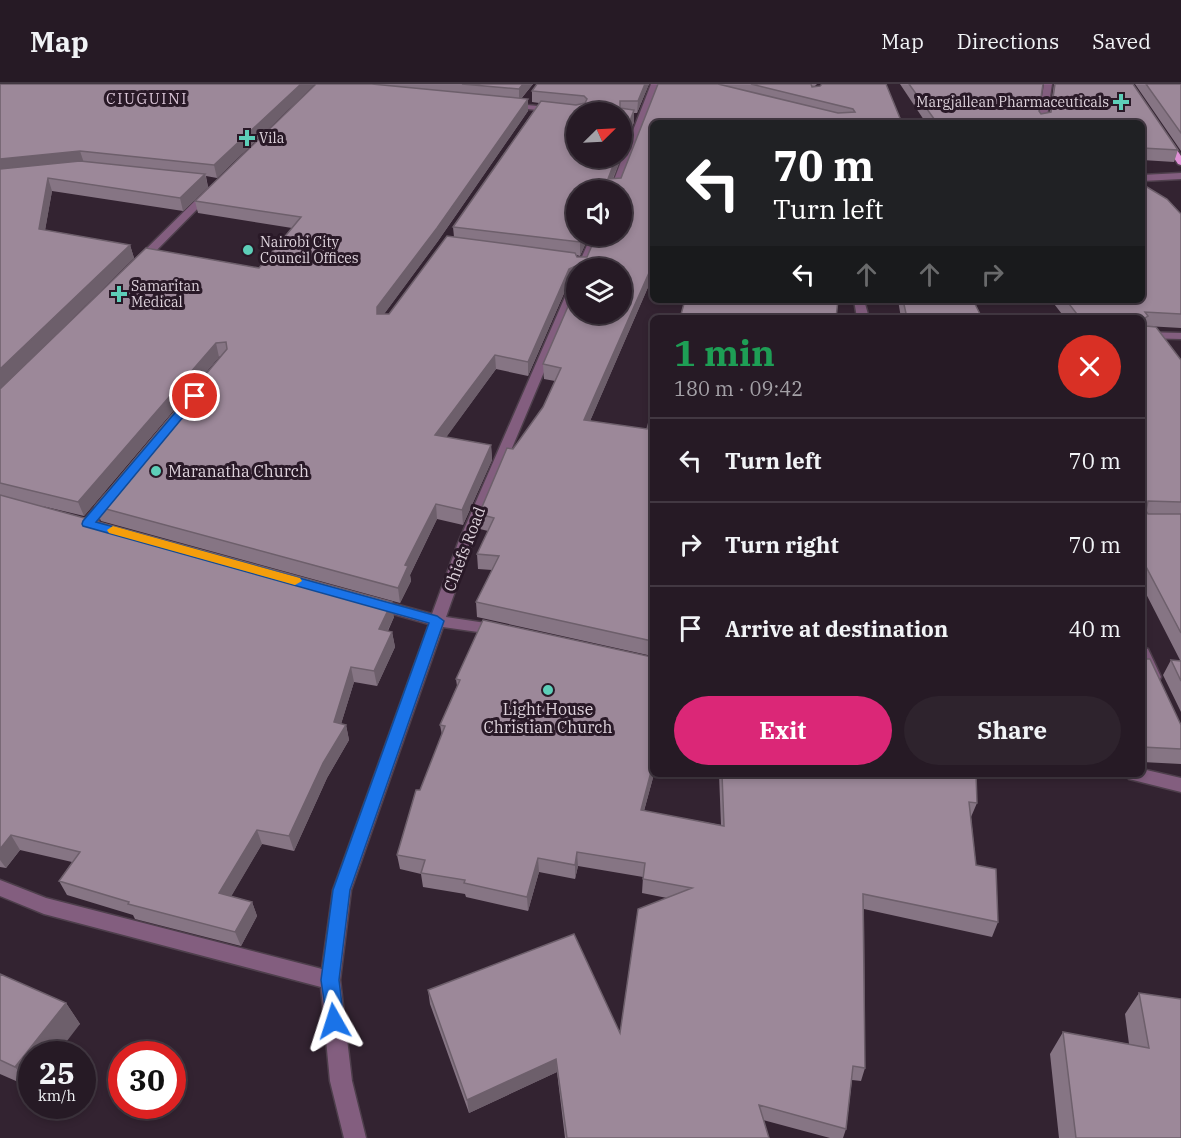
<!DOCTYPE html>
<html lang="en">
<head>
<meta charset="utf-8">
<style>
  body { margin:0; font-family:"IBM Plex Serif",serif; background:#2e232d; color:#f1f3f6; height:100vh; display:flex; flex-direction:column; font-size:22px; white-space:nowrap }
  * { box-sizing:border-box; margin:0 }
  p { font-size:20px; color:#a4a1a7 }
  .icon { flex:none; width:33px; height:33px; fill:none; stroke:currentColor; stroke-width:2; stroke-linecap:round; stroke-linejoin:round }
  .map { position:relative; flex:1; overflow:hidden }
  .drawer { position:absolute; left:650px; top:231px; width:495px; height:462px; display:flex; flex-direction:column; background:#261a25; border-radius:9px; box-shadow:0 3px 9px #0003,0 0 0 2px #423842 }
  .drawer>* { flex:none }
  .guide { position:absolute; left:650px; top:36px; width:495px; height:183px; border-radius:9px; box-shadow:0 3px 9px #0003,0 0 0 2px #423842; background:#202124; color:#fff; overflow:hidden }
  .needle { width:39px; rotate:66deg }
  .controls { position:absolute; left:566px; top:18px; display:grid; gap:12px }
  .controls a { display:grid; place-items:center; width:66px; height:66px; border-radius:50%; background:#261a25; box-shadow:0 3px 9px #0003,0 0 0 2px #423842; font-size:30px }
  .speed { position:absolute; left:18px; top:957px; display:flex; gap:12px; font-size:30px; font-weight:700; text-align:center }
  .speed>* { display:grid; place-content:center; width:78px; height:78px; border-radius:50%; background:#261a25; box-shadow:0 3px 9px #0003,0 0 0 2px #423842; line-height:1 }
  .speed small { font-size:15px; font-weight:400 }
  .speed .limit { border:9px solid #d22; background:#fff; color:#111 }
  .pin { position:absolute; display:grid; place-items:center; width:51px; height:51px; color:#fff; margin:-26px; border:3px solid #fff; border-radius:50%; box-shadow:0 2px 6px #0007 }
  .me { position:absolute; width:66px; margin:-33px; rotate:354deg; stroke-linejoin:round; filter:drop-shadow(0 0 4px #0008) }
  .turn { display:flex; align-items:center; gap:21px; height:126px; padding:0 24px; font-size:27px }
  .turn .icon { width:78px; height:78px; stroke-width:2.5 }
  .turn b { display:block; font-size:42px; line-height:51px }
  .lanes { display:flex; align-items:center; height:57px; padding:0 24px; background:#0003; justify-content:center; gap:30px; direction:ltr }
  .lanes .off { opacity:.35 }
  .round { display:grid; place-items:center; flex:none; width:63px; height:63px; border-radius:32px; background:#2e232d }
  .overview { display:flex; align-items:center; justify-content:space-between; height:102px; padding:0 24px }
  h1 { font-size:36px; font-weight:700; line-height:45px; color:#1e9e55 }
  .action { display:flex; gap:12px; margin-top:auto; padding:12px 24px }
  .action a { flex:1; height:69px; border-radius:36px; background:#db2777; color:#fff; font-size:24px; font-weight:700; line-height:69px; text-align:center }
  .action a+a { background:#2e232d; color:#f1f3f6 }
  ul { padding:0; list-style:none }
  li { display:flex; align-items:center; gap:18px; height:84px; padding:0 24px; border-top:2px solid #423842 }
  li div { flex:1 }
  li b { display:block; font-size:22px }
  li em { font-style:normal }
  header { display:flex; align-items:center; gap:36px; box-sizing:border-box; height:84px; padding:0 30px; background:#261a25; border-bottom:2px solid #423842 }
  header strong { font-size:28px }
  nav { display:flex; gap:33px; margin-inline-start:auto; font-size:21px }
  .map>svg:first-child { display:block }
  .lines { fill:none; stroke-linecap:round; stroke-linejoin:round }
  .minor-casing { stroke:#4e3f4c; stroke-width:3 }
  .major-casing { stroke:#4e3f4c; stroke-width:3 }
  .minor { fill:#835e7f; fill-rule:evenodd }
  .major { fill:#de90d5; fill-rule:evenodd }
  .wall { fill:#867584; fill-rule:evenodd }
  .shaded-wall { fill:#6d5f6b }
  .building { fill:#9c8899; stroke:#6d5f6b; stroke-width:1.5 }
  .route { fill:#1a73e8; stroke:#114b97; stroke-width:1.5 }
  .slow { fill:#f59e0b }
  .poi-dot { fill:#5dceb8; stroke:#291927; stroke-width:2 }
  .labels { text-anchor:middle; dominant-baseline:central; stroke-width:6; stroke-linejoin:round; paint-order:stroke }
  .far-poi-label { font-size:14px; fill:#ded3dc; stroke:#291927; text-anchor:start }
  .far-neighbourhood-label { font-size:15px; letter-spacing:1.5px; fill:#dac5d7; stroke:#291927 }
  .poi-label { font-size:16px; fill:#ded3dc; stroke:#291927; text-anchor:start }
  .street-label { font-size:16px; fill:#ded3dc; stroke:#291927 }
</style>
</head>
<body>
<header>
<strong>Map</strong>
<nav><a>Map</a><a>Directions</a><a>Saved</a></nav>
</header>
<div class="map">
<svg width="1181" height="1054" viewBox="0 0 1181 1054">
  <rect width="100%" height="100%" fill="#332331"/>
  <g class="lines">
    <defs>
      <path id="minor" d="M651,0h8l-40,106h-9z
        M1044,0h8l-6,39h-8z
        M505,19l76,7 4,2 -9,2 -68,-7 -4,-2z
        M1181,89v6l-39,2v-6z
        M208,104l8,2 -73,74h-8v-4z
        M591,152h10l-14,32h-10z
        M576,196v16l-104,247 -26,74 53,8 5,1 3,4 -3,4 -5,1 -56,-8 -92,263 -11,90 12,101 14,57h-22l-14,-57 -9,-94 -277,-73 -44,-18v-16l46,18 276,71 11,-79 96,-266 -61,-17 -2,-4 7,-5 59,16 26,-71 113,-260z
        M854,216h10l5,18h-12z
        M1142,248l39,1v6l-39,-1z
        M111,408l7,4 -2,3 -23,28h-10l-2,-3 2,-3 23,-28z
        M1142,563l6,2 13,28 -2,4h-12c-6,-11 -6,-22 -5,-34z
        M1142,685l39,9v14l-52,-13 -3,-5h16z"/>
      <path id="major" d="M1163,54h6l12,18v9l-3,-1 -16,-24z"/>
    </defs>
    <use href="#minor" class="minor-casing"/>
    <use href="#major" class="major-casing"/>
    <use href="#minor" class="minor"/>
    <use href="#major" class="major"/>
  </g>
  <path class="wall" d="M0,0h315l-98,94 -11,-2 2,11 -25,24 -131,-20 -7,39 85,15 4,13 -134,131z
    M316,0h217l-12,15 7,12 -90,130 -54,73h5l65,-77 -1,-10 86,-124 -7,-1v-11l117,-7 -12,29h-3v9l-13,35v-45l-45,46h45l-8,21 8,-1 37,-94h159l-3,3 88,36h-250v155l-62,143 57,8 5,-18v245l-175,-39 -1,-15 16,-32 -14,-1 -1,-15 11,-23 -8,-2 -1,-15 34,-65 30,-42 12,-26 -11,-2 -1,-15 78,-50 -45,-46 -7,14 -41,94 -32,-7 -50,68 45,8 1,15 -29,65 -26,-6 -27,56 1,6 -11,22 -299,-82 -6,-15 126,-150 -2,1 -135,159 -42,-10 352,111 -6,14 4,1 3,15 -18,39 -23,-4 -13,42 5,1 3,15 -22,38 -33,73 -32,-7 -31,52 21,6 5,14 -16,30 -106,-27 -2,-4 -66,-20 -8,-14 13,-19 -52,-12 -14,18 -6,-1v-478l259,-121 33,-40 -94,-15 -3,-12zM621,106l-34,67h-10l-1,-2 4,1 9,-20h-13z
    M900,0h143l-4,27 2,3 9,-2 4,-28h79l45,66 -4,12 -32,-2v-37h-216z
    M1135,0h46v67z
    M1181,130v114l-35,-2 35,34v352l-18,-37 8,-15h9l-38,-74v-268h-77l-14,-18h91z
    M898,216h75l9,18h-81z
    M483,536l171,154 -10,37 77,14 -2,-51h257l1,29 -6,14 5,48 22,57 -6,15 -128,-28 1,159 -4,13 -9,-1 -6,49 -3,9h-13l-67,-18 6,18h-204l-8,-66 -88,41 -39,-109 -2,-14 192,43 47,-135 -25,-5 1,-16 -65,-11 -3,13 -36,-7 -11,39 -62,-14 -1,-3 -42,-7 -2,-13 -21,-5 -3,-14 23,-65 22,-55 -2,-10 17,-39 -1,-7z
    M1142,575l39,66v39l-39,-2z
    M0,890l66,29 14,21 -48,30v34l-32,-14z
    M1139,909l42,145h-122l-9,-84 13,-22 66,12 -4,-30z"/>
  <path class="shaded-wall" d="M301,0h14l-98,94 -3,-13z
    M523,0h10l-14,17v-12z
    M645,0h4l-12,29 1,-12z
    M528,15v12l-90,130 -59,80 -2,-7v-7z
    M634,26v12l-13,35v-12z
    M80,67l4,12 -84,9v-13z
    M616,74h5l-13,32v-11z
    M205,90l3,13 -25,24 -3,-13z
    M48,94l4,13 -9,51 -4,-13z
    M583,152h6l-9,20v-14z
    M130,161l4,13 -134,131v-20z
    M578,181v3h-2v11l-7,3 -41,94v-14l41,-93z
    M652,182v12l-68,157v-15z
    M216,259l3,14 -135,159 -6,-14z
    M495,271l1,14 -59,81 -2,-15z
    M491,361l1,15 -29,65 -1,-15z
    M436,420l1,15 -27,56 1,6 -11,22 -2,-15 7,-23z
    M392,518l2,15 -13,27 -2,-15z
    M392,548l3,15 -18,39 -3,-15z
    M351,583l3,15 -17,55 -3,-15z
    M346,641l3,15 -22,38 -33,73 -5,-15 34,-73z
    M652,684v6h2l-14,51 1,-15z
    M257,746l5,14 -37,63 -6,-14z
    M11,751l9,15 -14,18 -6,-8v-11z
    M577,768l1,14 -3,13v-14z
    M538,774l1,14 -11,39 -1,-14z
    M252,818l5,14 -16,30 -6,-14z
    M66,919l14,21 -23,30h-25v34l-17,-21z
    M556,975l1,13 -88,41 -2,-13z"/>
  <path class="building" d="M0,0h301l-87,81 -134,-14 -80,8z
    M316,0h56l156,15 -91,129 -60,79v7h12l58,-78 128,17 2,4h10l9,-21h25v-46h-45v46h7l-3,6 -127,-15 88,-126 35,4 9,-2 2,-4 -3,-3 -52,-5 5,-7h108l-7,17h-18v7l14,2 -13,35v-33h-45v46h40l-8,21 13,-1 37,-94h60l120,29 17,-1 -2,-3 -102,-25h60l1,3 8,-1 2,-2h64l16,39h-250v143l-68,154 63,9 5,-18v230l-176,-39 23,-46 -22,-2 17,-36 -15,-4 28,-66 6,1 30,-42 18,-39 -18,-4 33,-76v26h45v-46h-43v-3l-9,4 -41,93 -33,-7 -60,80 56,10 -29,65 -26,-6 -31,61 3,1 -10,22 -303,-82 132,-157 -1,-7 -10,1 -138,159 -78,-19v-94l146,-141 113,20 42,-51 -106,-16z
    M462,0h61l-4,5z
    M909,0h134l-4,27 2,3 10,-2 4,-28h78l45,66 -36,-2v-25h-205z
    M1146,0h35v49z
    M80,77l125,13 -25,24 -132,-20 -9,51 91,16 -130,124v-200z
    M1142,100l25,15 14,15v100l-36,-2 3,4 -3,2 1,8 10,1 25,33v142l-33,-1 -2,10 2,3h33v119l-39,-74v-241h-62l-14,-18h76z
    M685,216h153l-2,18h-156z
    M903,216h70l9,18h-75z
    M0,411l392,107 -13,27 13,3 -18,39 -23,-4 -17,55 12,3 -23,38 -34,73 -32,-6 -38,63 33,9 -17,30 -107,-28 1,-2 -70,-21 21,-29 -69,-17 -11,14z
    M483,536l169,37v111l-11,42 83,16 -2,-52h254l1,29 -8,-1 7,63 20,4 2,53 -135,-28 2,174 -12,-2 -7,63 -87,-24 10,33h-202l-11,-79 -89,41 -39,-110 146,-56 46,99 18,-124 54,-21 -49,-9 2,-16 -68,-11 -2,13 -37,-7 -11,39 -63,-14 1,-3 -44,-7 4,-13 -28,-5 19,-65h4l25,-64 -5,-1 20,-45 -4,-1z
    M1142,575h8l31,66v24l-39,-2z
    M1171,576l10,1v20z
    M0,890l66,29 -51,64 -15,-7z
    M1139,909l42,6v139h-105l-13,-106 86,16z"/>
  <path class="route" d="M195,309l5,3 -2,3 -102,123 341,94 7,5 -94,269 -11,90 5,41 -3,6 -7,3 -6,-3 -7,-47 12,-90 96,-267 -346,-97 -1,-2 1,-3 108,-127z"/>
  <path class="slow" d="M113,442l187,52 2,3 -7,4 -186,-52 -2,-3z"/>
  <g class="poi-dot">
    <path d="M1118 9h6v6h6v6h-6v6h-6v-6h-6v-6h6z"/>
    <path d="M244 45h6v6h6v6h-6v6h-6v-6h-6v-6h6z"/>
    <circle cx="248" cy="166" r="6"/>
    <path d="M116 201h6v6h6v6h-6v6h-6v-6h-6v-6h6z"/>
    <circle cx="156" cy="387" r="6"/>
    <circle cx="548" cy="606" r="6"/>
  </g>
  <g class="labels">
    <g class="far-poi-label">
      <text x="1109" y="18" text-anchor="end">Margjallean Pharmaceuticals</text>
      <text x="259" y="54">Vila</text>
      <text x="260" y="158">Nairobi City<tspan x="260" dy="16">Council Offices</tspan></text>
      <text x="131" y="202">Samaritan<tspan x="131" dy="16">Medical</tspan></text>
    </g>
    <g class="far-neighbourhood-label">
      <text x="147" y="14">CIUGUINI</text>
    </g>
    <g class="poi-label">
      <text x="168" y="387">Maranatha Church</text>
      <text x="548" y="625" text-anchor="middle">Light House<tspan x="548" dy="18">Christian Church</tspan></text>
    </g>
    <g class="street-label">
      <text transform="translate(464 465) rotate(-69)">Chiefs Road</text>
    </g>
  </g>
</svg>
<div class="controls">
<a><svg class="needle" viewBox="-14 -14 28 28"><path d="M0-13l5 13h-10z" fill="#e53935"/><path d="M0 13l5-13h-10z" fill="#a4a1a7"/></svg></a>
<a><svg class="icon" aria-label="sound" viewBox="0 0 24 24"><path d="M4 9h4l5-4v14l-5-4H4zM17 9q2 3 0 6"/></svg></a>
<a><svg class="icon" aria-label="layers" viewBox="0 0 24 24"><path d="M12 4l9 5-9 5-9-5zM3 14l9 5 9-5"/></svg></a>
</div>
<div class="speed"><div>25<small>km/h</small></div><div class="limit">30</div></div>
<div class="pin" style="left:195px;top:312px;background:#d93025"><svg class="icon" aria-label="arrive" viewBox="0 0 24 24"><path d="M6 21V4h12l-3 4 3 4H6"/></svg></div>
<svg class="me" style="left:334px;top:937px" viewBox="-20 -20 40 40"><path d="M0-17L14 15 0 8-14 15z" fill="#1a73e8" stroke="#fff" stroke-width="4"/></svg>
<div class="guide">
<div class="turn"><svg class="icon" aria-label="left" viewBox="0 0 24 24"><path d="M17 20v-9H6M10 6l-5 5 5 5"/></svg><div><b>70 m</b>Turn left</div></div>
<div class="lanes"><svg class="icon" aria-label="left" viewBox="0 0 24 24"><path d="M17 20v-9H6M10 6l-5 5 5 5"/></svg><svg class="icon off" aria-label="ahead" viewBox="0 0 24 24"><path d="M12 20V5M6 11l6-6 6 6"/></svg><svg class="icon off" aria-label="ahead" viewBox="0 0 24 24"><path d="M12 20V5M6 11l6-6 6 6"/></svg><svg class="icon off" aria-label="right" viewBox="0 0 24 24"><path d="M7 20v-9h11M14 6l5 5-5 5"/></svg></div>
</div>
<section class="drawer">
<div class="overview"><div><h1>1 min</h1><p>180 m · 09:42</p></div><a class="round" style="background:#d93025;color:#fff"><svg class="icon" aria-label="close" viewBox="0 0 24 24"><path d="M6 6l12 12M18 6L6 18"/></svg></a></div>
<ul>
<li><svg class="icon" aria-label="left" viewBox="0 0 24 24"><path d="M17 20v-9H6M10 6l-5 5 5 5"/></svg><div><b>Turn left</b></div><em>70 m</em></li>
<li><svg class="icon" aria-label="right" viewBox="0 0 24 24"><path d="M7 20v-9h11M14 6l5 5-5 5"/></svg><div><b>Turn right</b></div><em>70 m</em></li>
<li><svg class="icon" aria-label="arrive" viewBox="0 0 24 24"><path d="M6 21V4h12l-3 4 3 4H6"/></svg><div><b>Arrive at destination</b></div><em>40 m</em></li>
</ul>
<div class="action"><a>Exit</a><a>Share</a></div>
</section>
</div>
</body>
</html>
